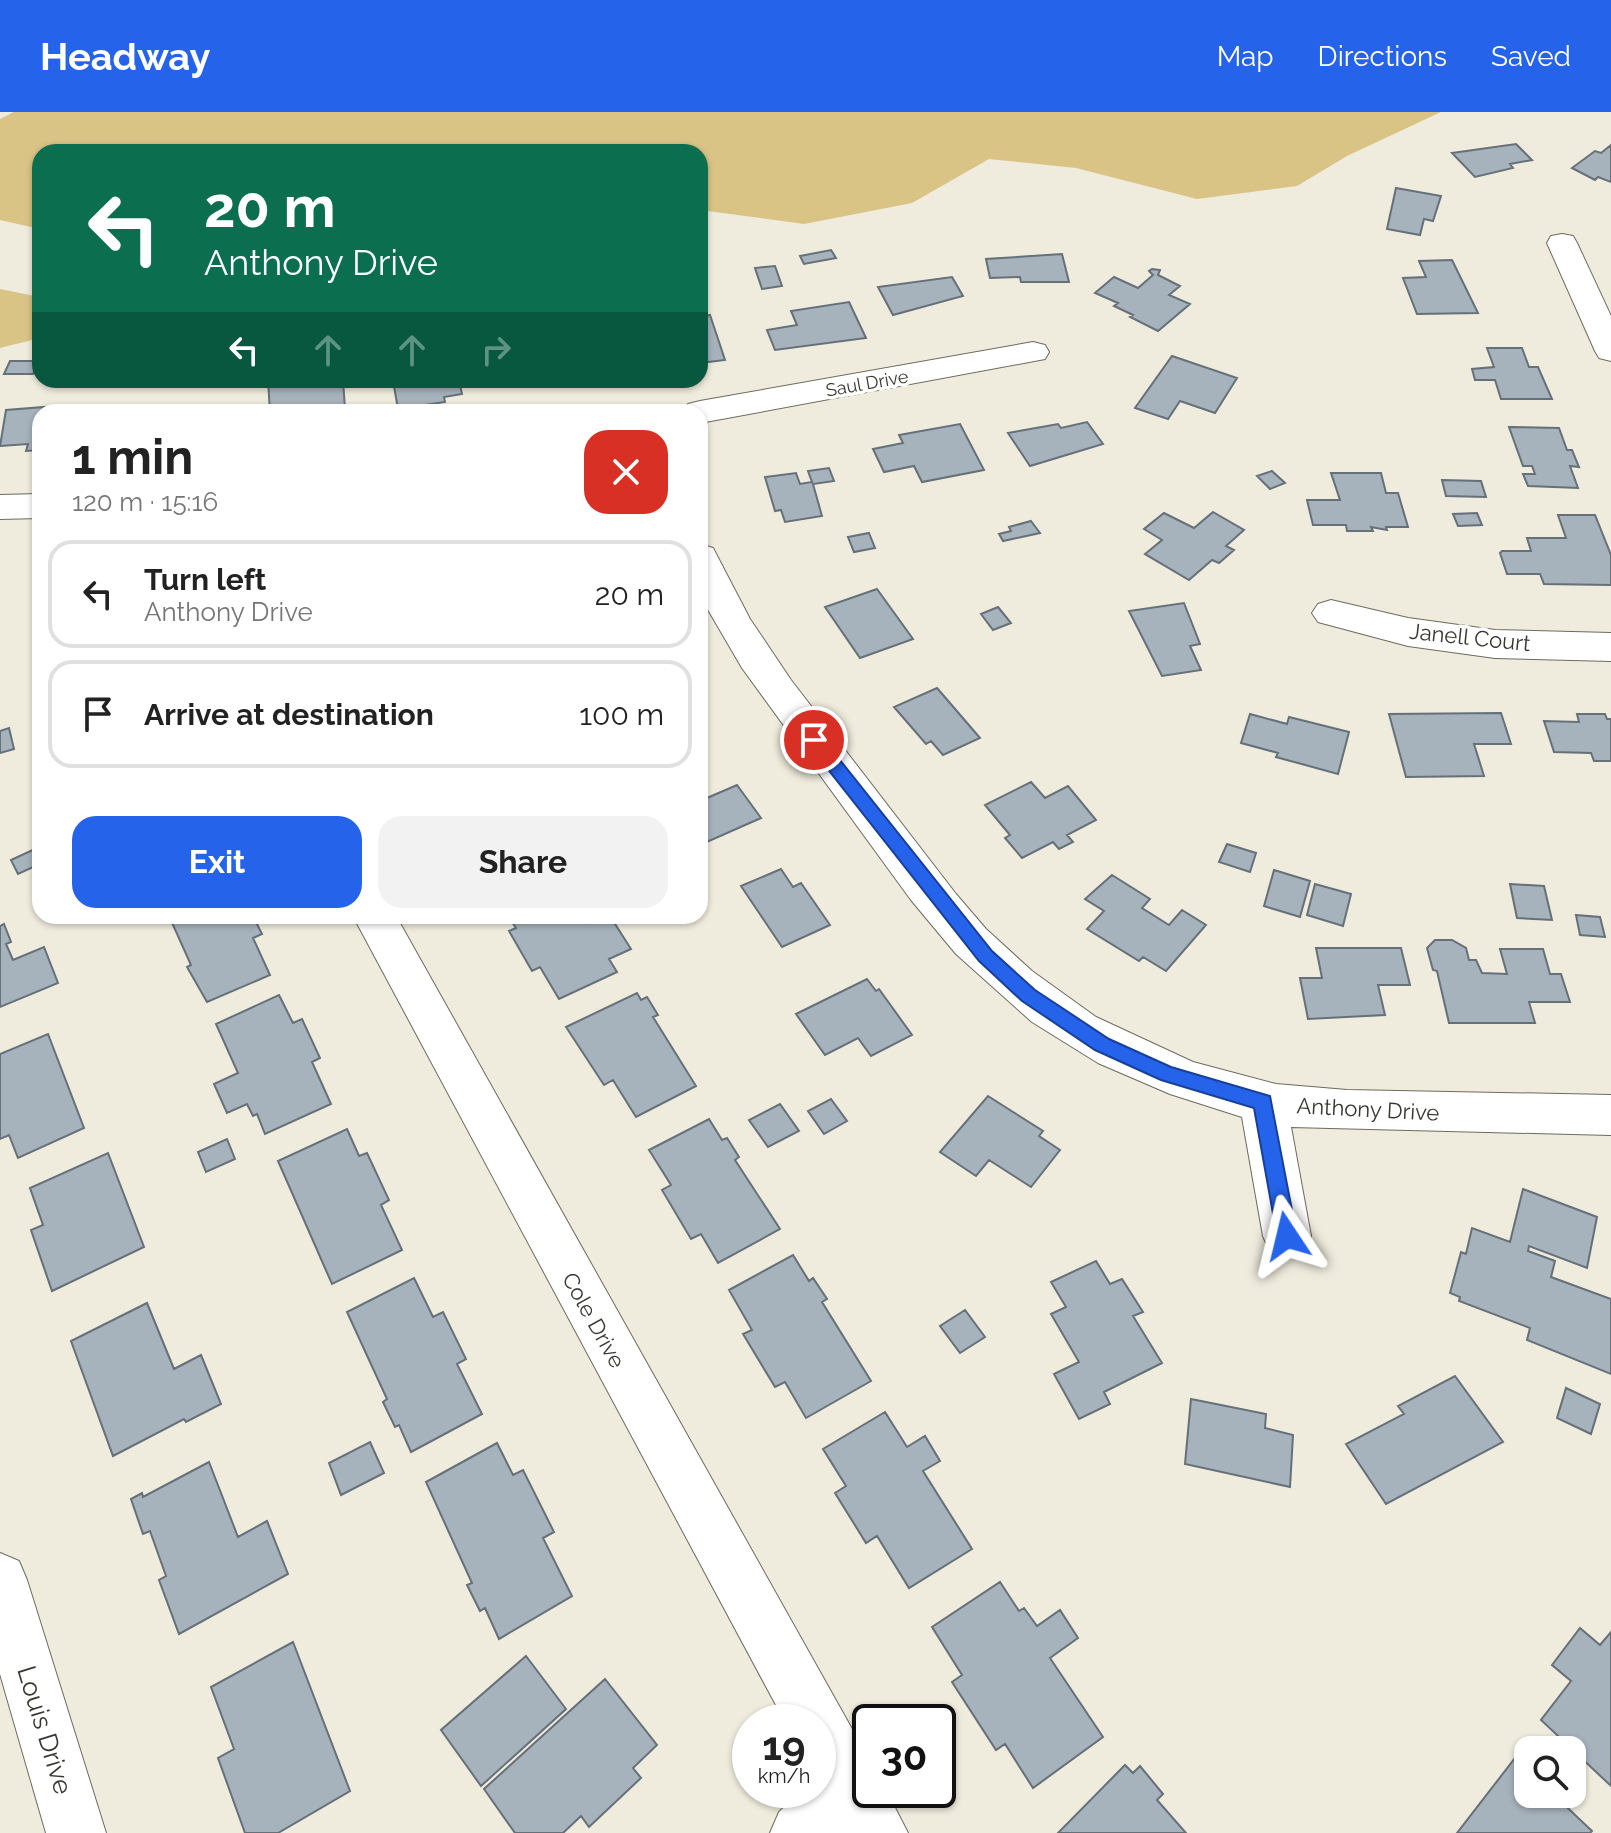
<!DOCTYPE html>
<html lang="en">
<head>
<meta charset="utf-8">
<style>
  body { margin:0; font-family:Raleway,sans-serif; background:#f2f2f2; color:#222; height:100vh; display:flex; flex-direction:column; font-size:30px; white-space:nowrap }
  * { box-sizing:border-box; margin:0 }
  p { font-size:26px; color:#767676 }
  .icon { flex:none; width:44px; height:44px; fill:none; stroke:currentColor; stroke-width:2; stroke-linecap:round; stroke-linejoin:round }
  .map { position:relative; flex:1; overflow:hidden }
  .panel { position:absolute; left:32px; top:292px; width:676px; height:520px; display:flex; flex-direction:column; background:#fff; border-radius:24px; box-shadow:0 2px 6px #0004 }
  .panel>* { flex:none }
  .top-card { position:absolute; left:32px; top:32px; width:676px; height:244px; border-radius:24px; box-shadow:0 2px 6px #0004; background:#0b6e4f; color:#fff; overflow:hidden }
  .controls { position:absolute; left:1514px; top:1624px; display:grid; gap:16px }
  .controls a { display:grid; place-items:center; width:72px; height:72px; border-radius:16px; background:#fff; box-shadow:0 2px 6px #0004; font-size:40px }
  .speed { position:absolute; left:732px; top:1592px; display:flex; gap:16px; font-size:40px; font-weight:700; text-align:center }
  .speed>* { display:grid; place-content:center; width:104px; height:104px; border-radius:50%; background:#fff; box-shadow:0 2px 6px #0004; line-height:1 }
  .speed small { font-size:20px; font-weight:400 }
  .speed .limit { border:4px solid #111; border-radius:12px; background:#fff; color:#111 }
  .pin { position:absolute; display:grid; place-items:center; width:68px; height:68px; color:#fff; margin:-34px; border:4px solid #fff; border-radius:50%; box-shadow:0 2px 8px #0007 }
  .me { position:absolute; width:88px; margin:-44px; rotate:350deg; stroke-linejoin:round; filter:drop-shadow(0 0 6px #0008) }
  .turn { display:flex; align-items:center; gap:28px; height:168px; padding:0 40px; font-size:36px }
  .turn .icon { width:104px; height:104px; stroke-width:2.5 }
  .turn b { display:block; font-size:56px; line-height:68px }
  .lanes { display:flex; align-items:center; height:76px; padding:0 40px; background:#0003; justify-content:center; gap:40px; direction:ltr }
  .lanes .off { opacity:.35 }
  .round { display:grid; place-items:center; flex:none; width:84px; height:84px; border-radius:24px; background:#f2f2f2 }
  .headline { display:flex; align-items:center; justify-content:space-between; height:136px; padding:0 40px }
  h1 { font-size:48px; font-weight:700; line-height:60px }
  .cta { display:flex; gap:16px; margin-top:auto; padding:16px 40px }
  .cta a { flex:1; height:92px; border-radius:24px; background:#2563eb; color:#fff; font-size:32px; font-weight:700; line-height:92px; text-align:center }
  .cta a+a { background:#f2f2f2; color:#222 }
  ul { padding:0; list-style:none }
  li { display:flex; align-items:center; gap:24px; height:108px; margin:0 16px 12px; padding:0 24px; border:4px solid #e0e0e0; border-radius:24px }
  li div { flex:1 }
  li b { display:block; font-size:30px }
  li em { font-style:normal }
  header { display:flex; align-items:center; gap:48px; box-sizing:border-box; height:112px; padding:0 40px; background:#2563eb; color:#fff }
  header strong { font-size:38px }
  nav { display:flex; gap:44px; margin-inline-start:auto; font-size:28px }
  .map>svg:first-child { display:block }
  .green { fill:#d9c486 }
  .building { fill:#a6b2bc; stroke:#657079; stroke-width:2 }
  .lines { fill:none; stroke-linecap:round; stroke-linejoin:round }
  .minor-casing { stroke:#6e6a5e; stroke-width:2 }
  .minor { fill:#fff; fill-rule:evenodd }
  .route { fill:#2563eb; stroke:#184099; stroke-width:2 }
  .labels { text-anchor:middle; dominant-baseline:central; stroke-width:7; stroke-linejoin:round; paint-order:stroke }
  .far-street-label { font-size:18px; fill:#393731; stroke:#fff }
  .street-label { font-size:22px; fill:#393731; stroke:#fff }
  .near-street-label { font-size:26px; fill:#393731; stroke:#fff }
</style>
</head>
<body>
<header>
<strong>Headway</strong>
<nav><a>Map</a><a>Directions</a><a>Saved</a></nav>
</header>
<div class="map">
<svg width="1611" height="1721" viewBox="0 0 1611 1721">
  <rect width="100%" height="100%" fill="#efebdd"/>
  <path class="green" d="M14,0h1427l-94,44 -50,30 -100,13 -121,-31 -87,-9 -77,44 -108,21 -104,-14v-58h-660v77l-40,-9v-101z
    M0,177l40,8v41l-40,10z"/>
  <path class="building" d="M1516,32l16,16 -22,4 3,4 -38,9 -23,-24z
    M1611,33v37l-13,-5 -3,3 -23,-12 23,-17 6,2z
    M1396,76l45,8 -8,25 -9,-2 -4,16 -33,-6z
    M831,138l5,8 -32,6 -4,-8z
    M1062,142l7,28h-48l-1,-5 -30,1 -4,-19z
    M1452,148l26,53 -61,1 -14,-36 23,-1 -7,-16z
    M775,154l7,20 -20,3 -7,-21z
    M1152,157l8,1 -2,5 22,11 -11,9 21,9 -32,27 -28,-14 3,-2 -19,-9 4,-3 -23,-10 19,-16 24,11 15,-13 -4,-4z
    M952,165l11,19 -70,19 -15,-28z
    M849,190l17,36 -91,12 -8,-20 30,-5 -6,-14z
    M710,203l15,45 -25,3v-46z
    M1487,236h35l7,19h9l14,32h-51l-6,-19h-20l-3,-11 22,-2z
    M1172,244l65,22 -22,35 -35,-12 -12,18 -33,-11z
    M10,249h29l-6,13h-29z
    M268,268h75l2,29 -75,3z
    M459,268l3,14 -18,3 1,5 -47,7 -5,-28z
    M511,268h52l-50,7z
    M44,295l-4,5v38l-14,1 2,-7 -28,2 6,-36z
    M1087,310l16,22 -73,22 -22,-33 50,-9 3,4z
    M960,312l24,46 -62,12 -8,-16 -30,6 -11,-23 30,-6 -4,-8z
    M1509,315l50,1 8,22h5l7,17 -9,-1 8,22 -50,-2 -5,-12h12l-3,-8h-9z
    M829,356l5,13 -21,3 9,32 -37,6 -4,-12 -6,1 -10,-34 31,-4 4,11 12,-2 -4,-11z
    M1272,359l13,12 -15,6 -13,-13z
    M1331,361h50l5,20h12l10,34h-22l1,3 -16,-3 2,4h-26l-1,-6h-33l-6,-25h33z
    M1442,368l39,1 5,16 -40,-1z
    M1213,400l31,18 -18,16 8,4 -15,13 -7,-3 -23,20 -44,-26 17,-14 -18,-11 20,-16 30,15z
    M1477,401l5,12 -24,1 -5,-12z
    M1558,403h37l16,40v30l-67,-1 -4,-10h-33l-7,-21 2,-2h29l-4,-13h39z
    M1031,409l9,12 -37,8 -4,-7 12,-3 -2,-4z
    M869,421l6,15 -21,4 -6,-15z
    M877,477l36,50 -53,19 -35,-51z
    M1184,491l16,41 -10,2 11,24 -39,6 -33,-65z
    M998,495l13,16 -18,7 -12,-16z
    M937,576l43,50 -37,17 -12,-14 -5,3 -32,-37z
    M1501,601l10,31h-37l10,32 -78,1 -17,-63z
    M1250,602l37,10 2,-7 60,15 -11,42 -62,-17 2,-4 -37,-10z
    M1577,602h28l2,5h4v42h-17l-3,-8 -37,-1 -10,-31 35,1z
    M9,616l5,21 -14,4v-22z
    M1031,670l14,16 23,-12 28,34 -29,15 6,7 -14,7 -6,-7 -31,16 -17,-20 5,-3 -25,-30z
    M737,673l24,33 -61,27v-44z
    M1227,732l29,9 -6,19 -31,-10z
    M37,736l3,16 -22,10 -7,-14z
    M781,757l12,18 8,-4 29,42 -48,22 -41,-61z
    M1274,758l36,11 -10,36 -36,-11z
    M1112,763l38,24 -8,9 27,17 13,-15 24,15 -40,46 -23,-14 -4,4 -52,-32 17,-18 -19,-12z
    M1315,772l36,10 -8,32 -36,-11z
    M1510,772l34,2 8,34 -35,-2z
    M1576,803l24,2 5,20 -25,-2z
    M169,804h84l9,18 -9,4 17,37 -63,27 -20,-35 4,-2z
    M508,804h74l5,7 23,-7 21,33 -22,10 8,13 -58,27 -19,-32 -8,4 -23,-40 7,-3z
    M4,812l7,18 -5,2 7,16 31,-13 14,36 -58,24v-81z
    M1435,828h17l14,8 3,12h7l6,13 25,1 -7,-25h43l7,25h11l9,28h-41l6,21h-86l-12,-52 -4,-1 -6,-22z
    M1316,836h85l9,37h-32l7,30 -77,4 -8,-41h22z
    M867,867l9,12 3,-2 33,46 -41,21 -13,-18 -33,17 -29,-41z
    M637,881l4,7 6,-3 11,18 -5,2 43,69 -60,31 -23,-37 -9,5 -38,-58z
    M279,883l14,28 9,-4 18,39 -8,4 19,42 -66,30 -8,-20 -4,2 -6,-12 -20,9 -13,-29 24,-11 -22,-49z
    M48,922l36,94 -66,30 -9,-23 -9,4v-85z
    M988,984l55,35 -4,5 21,14 -29,37 -42,-27 -13,16 -36,-24z
    M831,987l16,22 -23,13 -16,-23z
    M780,992l19,27 -31,16 -19,-27z
    M709,1007l13,21 5,-2 12,19 -4,3 45,69 -62,34 -17,-29 -10,5 -29,-49 9,-5 -22,-35z
    M347,1017l12,27 8,-3 22,47 -8,5 21,45 -70,34 -54,-123z
    M227,1027l8,20 -29,13 -8,-20z
    M108,1041l36,94 -92,44 -21,-61 12,-5 -13,-37z
    M1523,1077l74,28 -10,51 -58,-22 -1,5 27,10 -4,16 60,22v75l-84,-34 3,-12 -71,-27 1,-4 -10,-4 11,-41 5,2 6,-26 38,14z
    M793,1143l16,26 4,-3 14,21 -5,3 49,79 -65,37 -21,-36 -10,5 -32,-53 9,-4 -23,-40z
    M1096,1149l14,23 12,-5 21,33 -10,4 29,47 -58,29 6,12 -31,15 -25,-45 25,-12 -28,-48 15,-7 -15,-25z
    M414,1166l19,39 10,-5 23,47 -9,5 25,50 -71,38 -12,-27 -4,2 -12,-25 4,-3 -40,-87z
    M147,1191l27,66 27,-14 20,49 -35,18 -2,-3 -71,37 -42,-115z
    M965,1198l20,27 -25,16 -20,-27z
    M1455,1264l48,66 -117,62 -40,-60 58,-30 -6,-8z
    M1566,1276l34,16 -9,30 -34,-16z
    M1191,1287l75,15 -1,14 28,7 -3,52 -105,-23z
    M885,1300l22,35 18,-11 15,25 -17,10 49,78 -63,39 -32,-52 -11,7 -31,-50 11,-7 -23,-37z
    M370,1330l14,31 -43,22 -12,-32z
    M497,1331l16,32 10,-5 31,62 -11,6 29,58 -73,43 -14,-31 -5,3 -13,-26 5,-2 -46,-101z
    M209,1350l29,75 29,-16 21,53 -109,60 -20,-54 7,-4 -16,-45 -7,3 -12,-35 11,-6 1,4z
    M1000,1470l19,29 5,-3 13,18 23,-16 18,28 -28,20 53,79 -70,51 -28,-44 -9,6 -44,-68 10,-7 -30,-48z
    M1580,1516l20,17 11,-13v154l-70,-66 30,-39 -19,-16z
    M293,1530l57,149 -72,42h-33l-27,-75 16,-9 -23,-62z
    M526,1544l40,53 -85,77 -40,-56z
    M605,1567l52,66 -24,23 8,10 -52,49 -8,-11 -18,17h-48l-31,-44z
    M1515,1646l13,12v24h25l39,37 -2,2h-133z
    M1125,1653l8,8 7,-7 23,28 -6,6 29,33h-128z"/>
  <g class="lines">
    <defs>
      <path id="minor" d="M1562,122l11,2 4,7 34,73v45l-12,-3 -4,-7 -48,-108 4,-7z
        M1033,230l12,3 4,7 -4,7 -345,64v-11h-17l5,-8 12,-3z
        M40,382v24l-40,1v-24z
        M700,432l13,4 37,71 41,61 165,214 30,35 46,42 64,46 97,45 83,22 71,6 264,5v40l-320,-8 20,109 -7,16 -17,6 -17,-6 -7,-16 -21,-119 -72,-23 -72,-31 -66,-41 -76,-68 -45,-54 -169,-232 -42,-72z
        M1331,488l77,18 87,12 116,3v28l-116,-3 -87,-12 -90,-24 -6,-9 6,-9z
        M353,804h43l474,845v29h16l22,43h-138l9,-21 23,-22h16v-68h-33z
        M0,1441l19,8 8,19 79,253h-60l-46,-159z"/>
    </defs>
    <use href="#minor" class="minor-casing"/>
    <use href="#minor" class="minor"/>
  </g>
  <path class="route" d="M814,621l6,2 172,216 43,39 74,49 62,28 99,29 27,140 -3,6 -7,3 -8,-3 -2,-6 -23,-128 -93,-28 -66,-30 -73,-49 -43,-40 -171,-217 -2,-4 2,-5z"/>
  <g class="labels">
    <g class="far-street-label">
      <text transform="translate(867 271) rotate(-10)">Saul Drive</text>
    </g>
    <g class="street-label">
      <text transform="translate(1470 525) rotate(6)">Janell Court</text>
      <text transform="translate(1368 997) rotate(3)">Anthony Drive</text>
      <text transform="translate(594 1208) rotate(61)">Cole Drive</text>
    </g>
    <g class="near-street-label">
      <text transform="translate(45 1618) rotate(73)">Louis Drive</text>
    </g>
  </g>
</svg>
<div class="controls">
<a><svg class="icon" aria-label="search" viewBox="0 0 24 24"><circle cx="10" cy="10" r="6"/><path d="M15 15l6 6"/></svg></a>
</div>
<div class="speed"><div>19<small>km/h</small></div><div class="limit">30</div></div>
<div class="pin" style="left:814px;top:628px;background:#d93025"><svg class="icon" aria-label="arrive" viewBox="0 0 24 24"><path d="M6 21V4h12l-3 4 3 4H6"/></svg></div>
<svg class="me" style="left:1287px;top:1124px" viewBox="-20 -20 40 40"><path d="M0-17L14 15 0 8-14 15z" fill="#2563eb" stroke="#fff" stroke-width="4"/></svg>
<div class="top-card">
<div class="turn"><svg class="icon" aria-label="left" viewBox="0 0 24 24"><path d="M17 20v-9H6M10 6l-5 5 5 5"/></svg><div><b>20 m</b>Anthony Drive</div></div>
<div class="lanes"><svg class="icon" aria-label="left" viewBox="0 0 24 24"><path d="M17 20v-9H6M10 6l-5 5 5 5"/></svg><svg class="icon off" aria-label="ahead" viewBox="0 0 24 24"><path d="M12 20V5M6 11l6-6 6 6"/></svg><svg class="icon off" aria-label="ahead" viewBox="0 0 24 24"><path d="M12 20V5M6 11l6-6 6 6"/></svg><svg class="icon off" aria-label="right" viewBox="0 0 24 24"><path d="M7 20v-9h11M14 6l5 5-5 5"/></svg></div>
</div>
<section class="panel">
<div class="headline"><div><h1>1 min</h1><p>120 m · 15:16</p></div><a class="round" style="background:#d93025;color:#fff"><svg class="icon" aria-label="close" viewBox="0 0 24 24"><path d="M6 6l12 12M18 6L6 18"/></svg></a></div>
<ul>
<li><svg class="icon" aria-label="left" viewBox="0 0 24 24"><path d="M17 20v-9H6M10 6l-5 5 5 5"/></svg><div><b>Turn left</b><p>Anthony Drive</p></div><em>20 m</em></li>
<li><svg class="icon" aria-label="arrive" viewBox="0 0 24 24"><path d="M6 21V4h12l-3 4 3 4H6"/></svg><div><b>Arrive at destination</b></div><em>100 m</em></li>
</ul>
<div class="cta"><a>Exit</a><a>Share</a></div>
</section>
</div>
</body>
</html>
